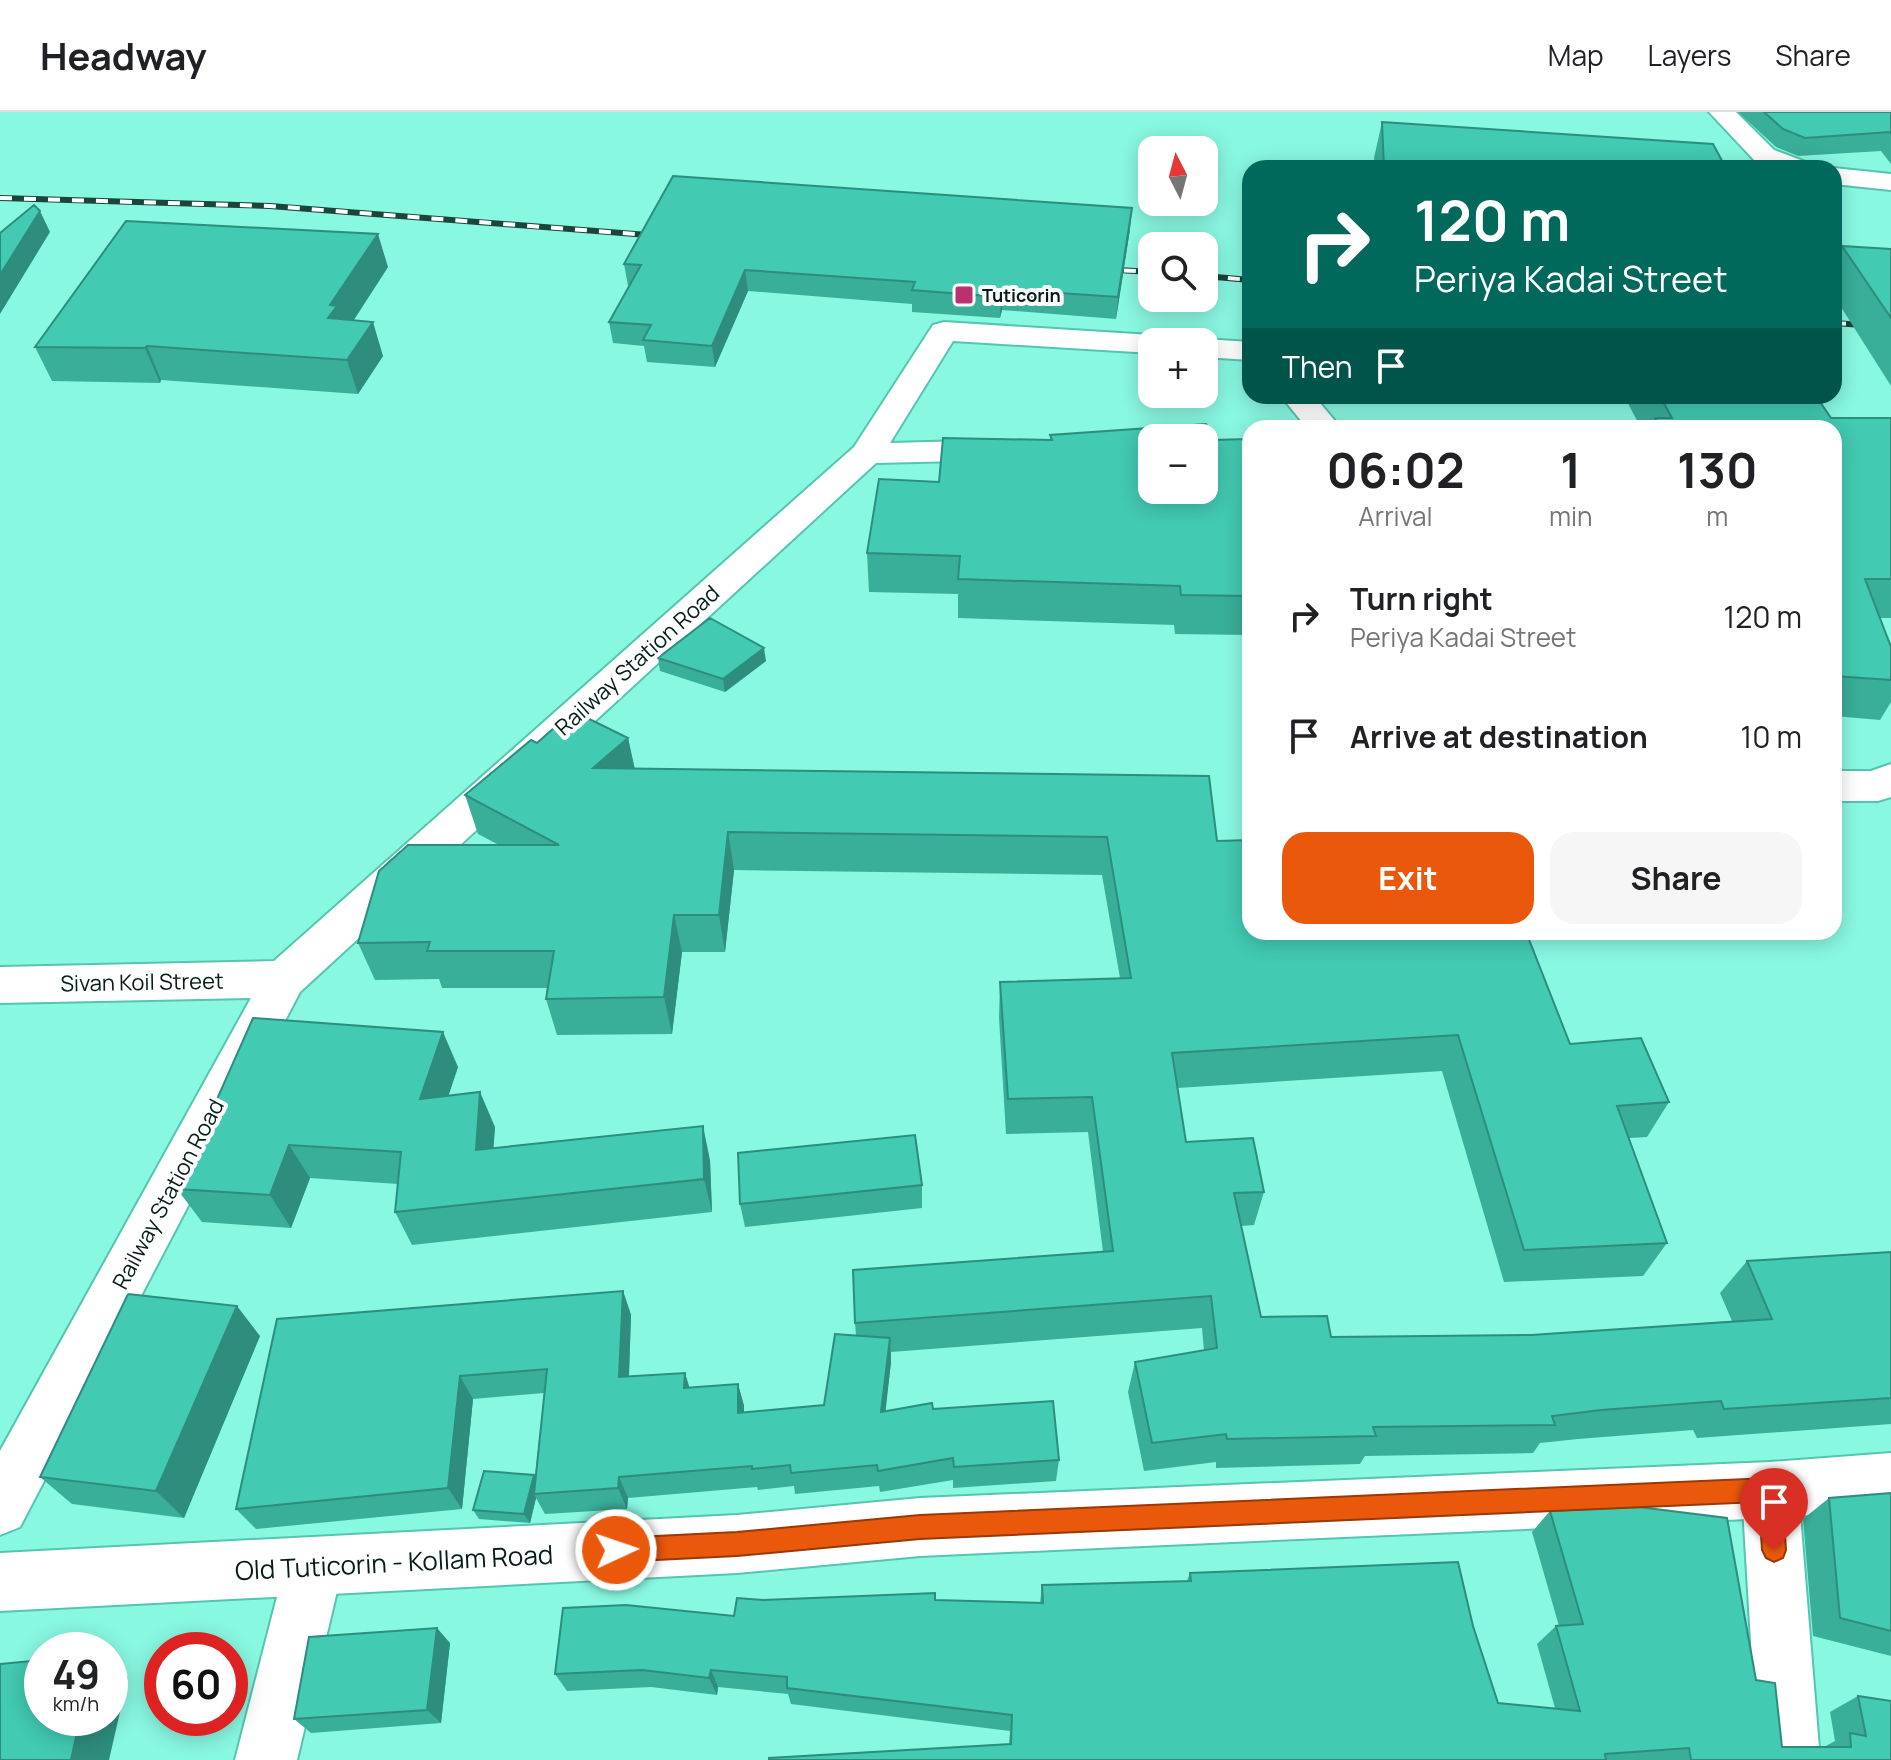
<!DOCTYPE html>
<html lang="en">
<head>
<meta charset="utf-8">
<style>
  body { margin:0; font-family:Manrope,sans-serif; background:#f6f6f6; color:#202124; height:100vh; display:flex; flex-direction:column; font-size:30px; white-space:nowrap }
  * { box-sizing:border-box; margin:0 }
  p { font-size:26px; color:#757577 }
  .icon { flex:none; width:44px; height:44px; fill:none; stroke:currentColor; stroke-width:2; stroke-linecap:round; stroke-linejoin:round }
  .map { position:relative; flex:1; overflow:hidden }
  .sheet { position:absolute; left:1242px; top:308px; width:600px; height:520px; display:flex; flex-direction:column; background:#fff; border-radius:24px; box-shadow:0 4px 20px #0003 }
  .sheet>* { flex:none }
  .top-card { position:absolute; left:1242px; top:48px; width:600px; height:244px; border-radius:24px; box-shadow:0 4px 20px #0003; background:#00695c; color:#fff; overflow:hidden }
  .needle { width:52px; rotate:354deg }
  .buttons { position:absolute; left:1138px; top:24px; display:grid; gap:16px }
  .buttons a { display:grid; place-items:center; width:80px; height:80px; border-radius:16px; background:#fff; box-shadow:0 4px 20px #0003; font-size:40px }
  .speed { position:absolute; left:24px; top:1520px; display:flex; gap:16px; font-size:40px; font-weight:700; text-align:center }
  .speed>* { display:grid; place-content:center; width:104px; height:104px; border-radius:50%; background:#fff; box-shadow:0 4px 20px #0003; line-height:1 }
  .speed small { font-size:20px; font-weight:400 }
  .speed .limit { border:12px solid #d22; background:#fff; color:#111 }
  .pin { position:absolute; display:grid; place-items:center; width:68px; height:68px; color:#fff; margin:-82px -34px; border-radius:50% 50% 50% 0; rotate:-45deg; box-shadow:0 0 8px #0007 }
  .pin .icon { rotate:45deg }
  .me { position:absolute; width:88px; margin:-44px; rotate:87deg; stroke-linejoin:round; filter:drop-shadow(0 0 6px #0008) }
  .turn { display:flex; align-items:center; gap:28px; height:168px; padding:0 40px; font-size:36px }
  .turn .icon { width:104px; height:104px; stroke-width:2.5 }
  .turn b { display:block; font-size:56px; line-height:68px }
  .then { display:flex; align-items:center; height:76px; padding:0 40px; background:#0003; gap:16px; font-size:30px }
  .eta { display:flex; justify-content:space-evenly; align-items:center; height:136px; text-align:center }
  .eta b { font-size:48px; font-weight:700; line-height:56px }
  .cta { display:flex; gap:16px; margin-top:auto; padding:16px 40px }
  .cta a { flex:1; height:92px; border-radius:24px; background:#ea580c; color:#fff; font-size:32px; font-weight:700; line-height:92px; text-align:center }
  .cta a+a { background:#f6f6f6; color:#202124 }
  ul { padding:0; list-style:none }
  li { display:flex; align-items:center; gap:24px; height:120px; padding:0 40px }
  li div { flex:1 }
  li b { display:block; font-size:30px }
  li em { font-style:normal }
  header { display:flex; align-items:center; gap:48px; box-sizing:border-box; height:112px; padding:0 40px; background:#fff; border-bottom:2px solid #e0e0e0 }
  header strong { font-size:38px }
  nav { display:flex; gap:44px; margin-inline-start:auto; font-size:28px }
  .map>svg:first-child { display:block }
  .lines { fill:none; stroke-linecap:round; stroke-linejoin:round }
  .minor-casing { stroke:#54c5b0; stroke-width:4 }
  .major-casing { stroke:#54c5b0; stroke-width:4 }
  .minor { fill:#fff; fill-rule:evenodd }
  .major { fill:#fff; fill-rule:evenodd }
  .rail-casing { stroke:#1c433c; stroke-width:6 }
  .rail { stroke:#fff; stroke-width:4; stroke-dasharray:12; stroke-linecap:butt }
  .wall { fill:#39ae99 }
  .shaded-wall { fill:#2e8d7d }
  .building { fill:#42cab2; stroke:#2e8d7d; stroke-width:2; fill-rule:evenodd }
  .route { fill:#ea580c; stroke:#983908; stroke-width:2 }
  .poi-dot { fill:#bb316d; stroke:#fff; stroke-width:3 }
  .labels { text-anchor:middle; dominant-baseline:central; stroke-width:8; stroke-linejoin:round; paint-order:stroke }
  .far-poi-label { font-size:18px; font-weight:bold; fill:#051d19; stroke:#fff; text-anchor:start }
  .street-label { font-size:22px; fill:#051d19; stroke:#fff }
  .near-street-label { font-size:26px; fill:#051d19; stroke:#fff }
</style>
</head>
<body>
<header>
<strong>Headway</strong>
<nav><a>Map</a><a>Layers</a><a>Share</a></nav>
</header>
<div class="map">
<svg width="1891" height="1648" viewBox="0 0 1891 1648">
  <rect width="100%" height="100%" fill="#89f8e1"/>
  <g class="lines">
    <defs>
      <path id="minor" d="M1709,0h27l38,38 32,12 4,6h-38l-16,-6z
        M1834,56l57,6v16l-57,-6z
        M944,210l208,13 11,2 3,5h-14v11l-199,-12 -63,102 112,-3 12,3 5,7 -5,7 -12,3 -126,3 -576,529 -280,535 -20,8v-84l251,-453 -251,5v-36l274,-6 580,-514 79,-122z
        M1204,227l46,3v18l-46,-3v-15h-11z
        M1281,284h33l27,32h-34z
        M1891,652v33l-13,4h-44v-30h37z
        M1770,1350l20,8 8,20 22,270h-62l-16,-270 8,-20z
        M314,1425l21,8 8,21 -46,194h-62l50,-194 8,-21z"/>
      <path id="major" d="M1891,1341v56l-121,9 -850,38 -183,17 -737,38v-58l737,-38 183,-17 850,-36z"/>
    </defs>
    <use href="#minor" class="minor-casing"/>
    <use href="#major" class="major-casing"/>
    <use href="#minor" class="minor"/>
    <use href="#major" class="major"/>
    <defs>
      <path id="rail" d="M0,86l270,8 391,30
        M1100,157l52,3
        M1204,164l46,4
        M1834,211l57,4"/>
    </defs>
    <use href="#rail" class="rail-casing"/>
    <use href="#rail" class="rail"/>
  </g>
  <path class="wall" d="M1738,0h153v52l-10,-13 -83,5 -22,-9z
    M1382,10l344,46h-351l-1,-10z
    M1130,117l-14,90 -114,-9 -2,8 -88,-6v-8l-164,-13 -33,76 -68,-5 -3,-16 -31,-3 -4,-21 20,-36h-1l-4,-22z
    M1842,134l49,3v137l-57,-90v-32z
    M388,155l-34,53 29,36 -25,38 -197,-14 -1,3 -108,-2 -17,-34z
    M1624,284h192l15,22h60v200h-11l11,29v55l-11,18 -46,-4v-288h-193z
    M1050,323l162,5 38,-1v196l-75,-1 -1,-9 -216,-7v-24l-89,-2 -2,-39 72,-71 111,-42z
    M658,546l108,3 -41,31 -65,-21z
    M628,626l7,31 582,72 452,261 -22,35 -18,1 38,105 -24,33 -139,6 -62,-211 -265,17 9,54 78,50 -10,33 -13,1 20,91 70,20 200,-2 201,-14 -12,-28 27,-32 144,-9v172l-194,14 -4,-8 -115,9 -38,4 -7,10 -168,3 -5,8 -144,4v-6l-72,9 -16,-79 7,-30 69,-11 -2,-23 -311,24v10l-6,49 48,-2 126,51 -3,21 -103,7v-8l-73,12 -1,-6 -84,8 -1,-8 -36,4 -1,-3 -129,11 -1,11 -82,5 -9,-16 -6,25 -51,-4 -6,-9 62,-33 9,-84 -71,6 -11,110 -206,20 -20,-20 41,-190 346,-28 8,24 -2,61 56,-3 4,15 49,-4 6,22v7l80,-8 32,-70 -1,-12 248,-71 -15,-120 -82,2 -7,-116 1,-36 120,-4 -18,-103 -368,-5 -9,82h-43l-10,82 -115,1 -11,-36 1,-11h-105l-3,-9 -64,1 -17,-37 141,-98 -21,-11 -13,-39 72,-52z
    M458,955l-10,29 47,31 -2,21 217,12 2,52 -300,33 -17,-33 3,-28 -88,-6 -19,50 -89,-6 -25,-33z
    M922,1073v23l-177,19 -5,-23z
    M260,1224l-76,182 -112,-14 -32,-27z
    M1891,1381v163l-78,-20 -10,-117 26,-21z
    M1550,1399l206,169 26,67h42l11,-6 -5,-29 28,-16 33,64h-1122l240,-16 1,-13 -219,-27 -3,-10 -70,-7 -1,8 -66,-8 -84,4 -12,-17 179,-58 29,-16h172l105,3 2,-18 145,-4 3,-8 283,53 25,77 57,5 -18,-64 19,-18h3l-27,-94z
    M450,1531l-9,80 -130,10 -17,-14z"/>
  <path class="shaded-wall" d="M1132,96l-2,21 -14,90 2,-22z
    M40,99l10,21 -50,82v-39z
    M378,122l10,33 -43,66 -17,-15 2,-13z
    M745,158l3,21 -33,76 -3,-21z
    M1003,177l-1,21 -2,8 1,-21z
    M373,210l10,34 -25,38 -11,-34z
    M147,234l14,34 -1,3 -15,-35z
    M764,536l2,13 -41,31 -2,-13z
    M628,626l8,38 -43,-8z
    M728,720l6,38 -9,82 -6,-37z
    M674,803l8,37 -10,82 -8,-37z
    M443,920l15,35 -22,66 -16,-34z
    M480,980l15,35 -4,57 -15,-34z
    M703,1014l7,34 2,52 -8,-33z
    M289,1033l21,33 -19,50 -21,-33z
    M623,1179l8,24 -3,85 -9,-23z
    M237,1194l23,30 -76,182 -28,-27z
    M890,1226l1,24 -8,72 -2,-22z
    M685,1261l7,23 -8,-8z
    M460,1264l13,23 -11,110 -14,-21z
    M738,1272l6,22v30l-6,-23z
    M534,1363l5,9 -5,10 2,4 -6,25 -6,-9z
    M619,1365l9,21 -1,11 -9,-21z
    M437,1516l13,15 -9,80 -14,-13z
    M110,1554l18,11 -19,83h-38l9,-42h30z
    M711,1558l7,17 -1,8 -8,-17z"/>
  <path class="building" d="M1764,0h127v22l-1,-2 -85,6 -22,-9z
    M1382,10l331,22 13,24h-342z
    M673,64l459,32 -14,89 -115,-8 -2,8 -89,-7 3,-8 -170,-12 -33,76 -69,-6 8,-15 -42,-3 32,-57 -17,-1z
    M34,93l6,6 -40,64v-42z
    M126,109l252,13 -48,71 7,1 -9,12 45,4 -26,38 -200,-14 -2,2 -110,-1z
    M1842,134l49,3v69z
    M1660,284h156l15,22h60v161h-26l26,68v33l-57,-4v-248h-174l-5,-10h17z
    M1206,312l6,16 38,-1v157l-69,-1 -1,-9 -222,-7 2,-23 -93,-3 12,-74 60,3 4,-44 109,2 -2,-5zM1152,326h52v52h-52z
    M710,506l54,30 -41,31 -65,-21z
    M573,599l55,27 -35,30 616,8 8,65 33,-1v92h276l44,112 71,-6 28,64 -52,4 50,137 -143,7 -66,-215 -286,18 14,89 67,-4 11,54 -30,1 27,124 66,-1 4,21 200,-2 241,-16 -25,-58 144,-9v146l-167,11 -3,-8 -120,9 -49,6 3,9 -182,2 3,9 -149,3 -1,-5 -74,9 -17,-81 82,-14 -6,-52 -356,27 -2,-53 260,-19 -21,-154 -84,2 -8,-117 131,-4 -24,-141 -379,-5 -9,83h-45l-10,82 -118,2 8,-48h-127l3,-9 -72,1 21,-72 29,-26h151l-94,-50 66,-55 6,3z
    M253,906l190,14 -23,67 60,-7 -4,58 227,-24 1,53 -309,33 6,-60 -112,-7 -19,50 -93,-6z
    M915,1023l7,50 -182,19 -2,-51z
    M623,1179l-4,86 66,-4 -1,15 54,-4v29l86,-8 11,-71 55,4 -9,74 51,-9 1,6 120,-8 6,59 -105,7 -1,-9 -75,13 -1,-6 -86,8 -1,-8 -38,4v-3l-133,11 -1,11 -84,6 13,-125 -87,7 -12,112 -212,21 41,-190z
    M128,1182l109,12 -81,185 -116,-14z
    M484,1359l50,4 -10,39 -51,-4z
    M1891,1381v138l-51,-13 -11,-120z
    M1639,1395l88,11 29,162 19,3 7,64h69l-1,-14 16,3 -8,-40 33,5v59h-200l-2,-12 -84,6 1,6h-837v-2l242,-14 1,-29 -225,-27v-11l-76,-7 -2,8 -67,-8 -87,4 8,-66 63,-3 108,11 3,-18 26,2 172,-7v7l108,3 -1,-18 149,-4 -1,-8 268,-11 15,64 25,77 82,8 -24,-85 27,-2 -33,-113z
    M437,1516l-10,82 -133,9 15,-82z
    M42,1548v58h38l-9,42h-71v-96z"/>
  <path class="route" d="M1770,1366l8,4 4,8 4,60 -3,8 -9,4 -8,-4 -4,-8 -3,-48 -839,37 -183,17 -121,6 -8,-3 -4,-9 4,-8 8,-4 121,-6 183,-17z"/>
  <rect class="poi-dot" x="954" y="173" width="20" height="20" rx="4"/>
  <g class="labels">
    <g class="far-poi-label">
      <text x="982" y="183">Tuticorin</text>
    </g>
    <g class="street-label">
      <text transform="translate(637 548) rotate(-42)">Railway Station Road</text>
      <text transform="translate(142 870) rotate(-1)">Sivan Koil Street</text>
      <text transform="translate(168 1082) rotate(-62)">Railway Station Road</text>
    </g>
    <g class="near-street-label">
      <text transform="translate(394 1450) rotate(-3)">Old Tuticorin - Kollam Road</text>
    </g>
  </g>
</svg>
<div class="buttons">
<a><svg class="needle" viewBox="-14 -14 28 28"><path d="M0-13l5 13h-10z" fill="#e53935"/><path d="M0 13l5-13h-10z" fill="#757577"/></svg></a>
<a><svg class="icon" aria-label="search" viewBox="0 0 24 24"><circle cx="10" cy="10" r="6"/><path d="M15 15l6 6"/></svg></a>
<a>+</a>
<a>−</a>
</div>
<div class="speed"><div>49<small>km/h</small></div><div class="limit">60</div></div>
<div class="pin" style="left:1774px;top:1438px;background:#d93025"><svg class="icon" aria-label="arrive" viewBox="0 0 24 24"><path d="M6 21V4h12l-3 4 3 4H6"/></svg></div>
<svg class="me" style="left:616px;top:1438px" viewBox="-20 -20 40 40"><circle r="17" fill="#ea580c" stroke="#fff" stroke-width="3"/><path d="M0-11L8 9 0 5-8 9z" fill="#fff"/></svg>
<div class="top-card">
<div class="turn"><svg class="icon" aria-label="right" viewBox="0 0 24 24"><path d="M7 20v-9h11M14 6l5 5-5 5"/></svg><div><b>120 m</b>Periya Kadai Street</div></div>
<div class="then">Then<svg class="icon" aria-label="arrive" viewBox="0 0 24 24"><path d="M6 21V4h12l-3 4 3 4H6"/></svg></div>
</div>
<section class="sheet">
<div class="eta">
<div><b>06:02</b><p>Arrival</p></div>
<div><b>1</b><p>min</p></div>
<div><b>130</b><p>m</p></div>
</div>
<ul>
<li><svg class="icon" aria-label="right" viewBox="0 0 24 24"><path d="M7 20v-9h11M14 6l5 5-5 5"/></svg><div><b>Turn right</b><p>Periya Kadai Street</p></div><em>120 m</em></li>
<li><svg class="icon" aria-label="arrive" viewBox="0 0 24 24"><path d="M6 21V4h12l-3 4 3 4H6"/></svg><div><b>Arrive at destination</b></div><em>10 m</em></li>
</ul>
<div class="cta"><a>Exit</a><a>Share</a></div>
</section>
</div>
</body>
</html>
